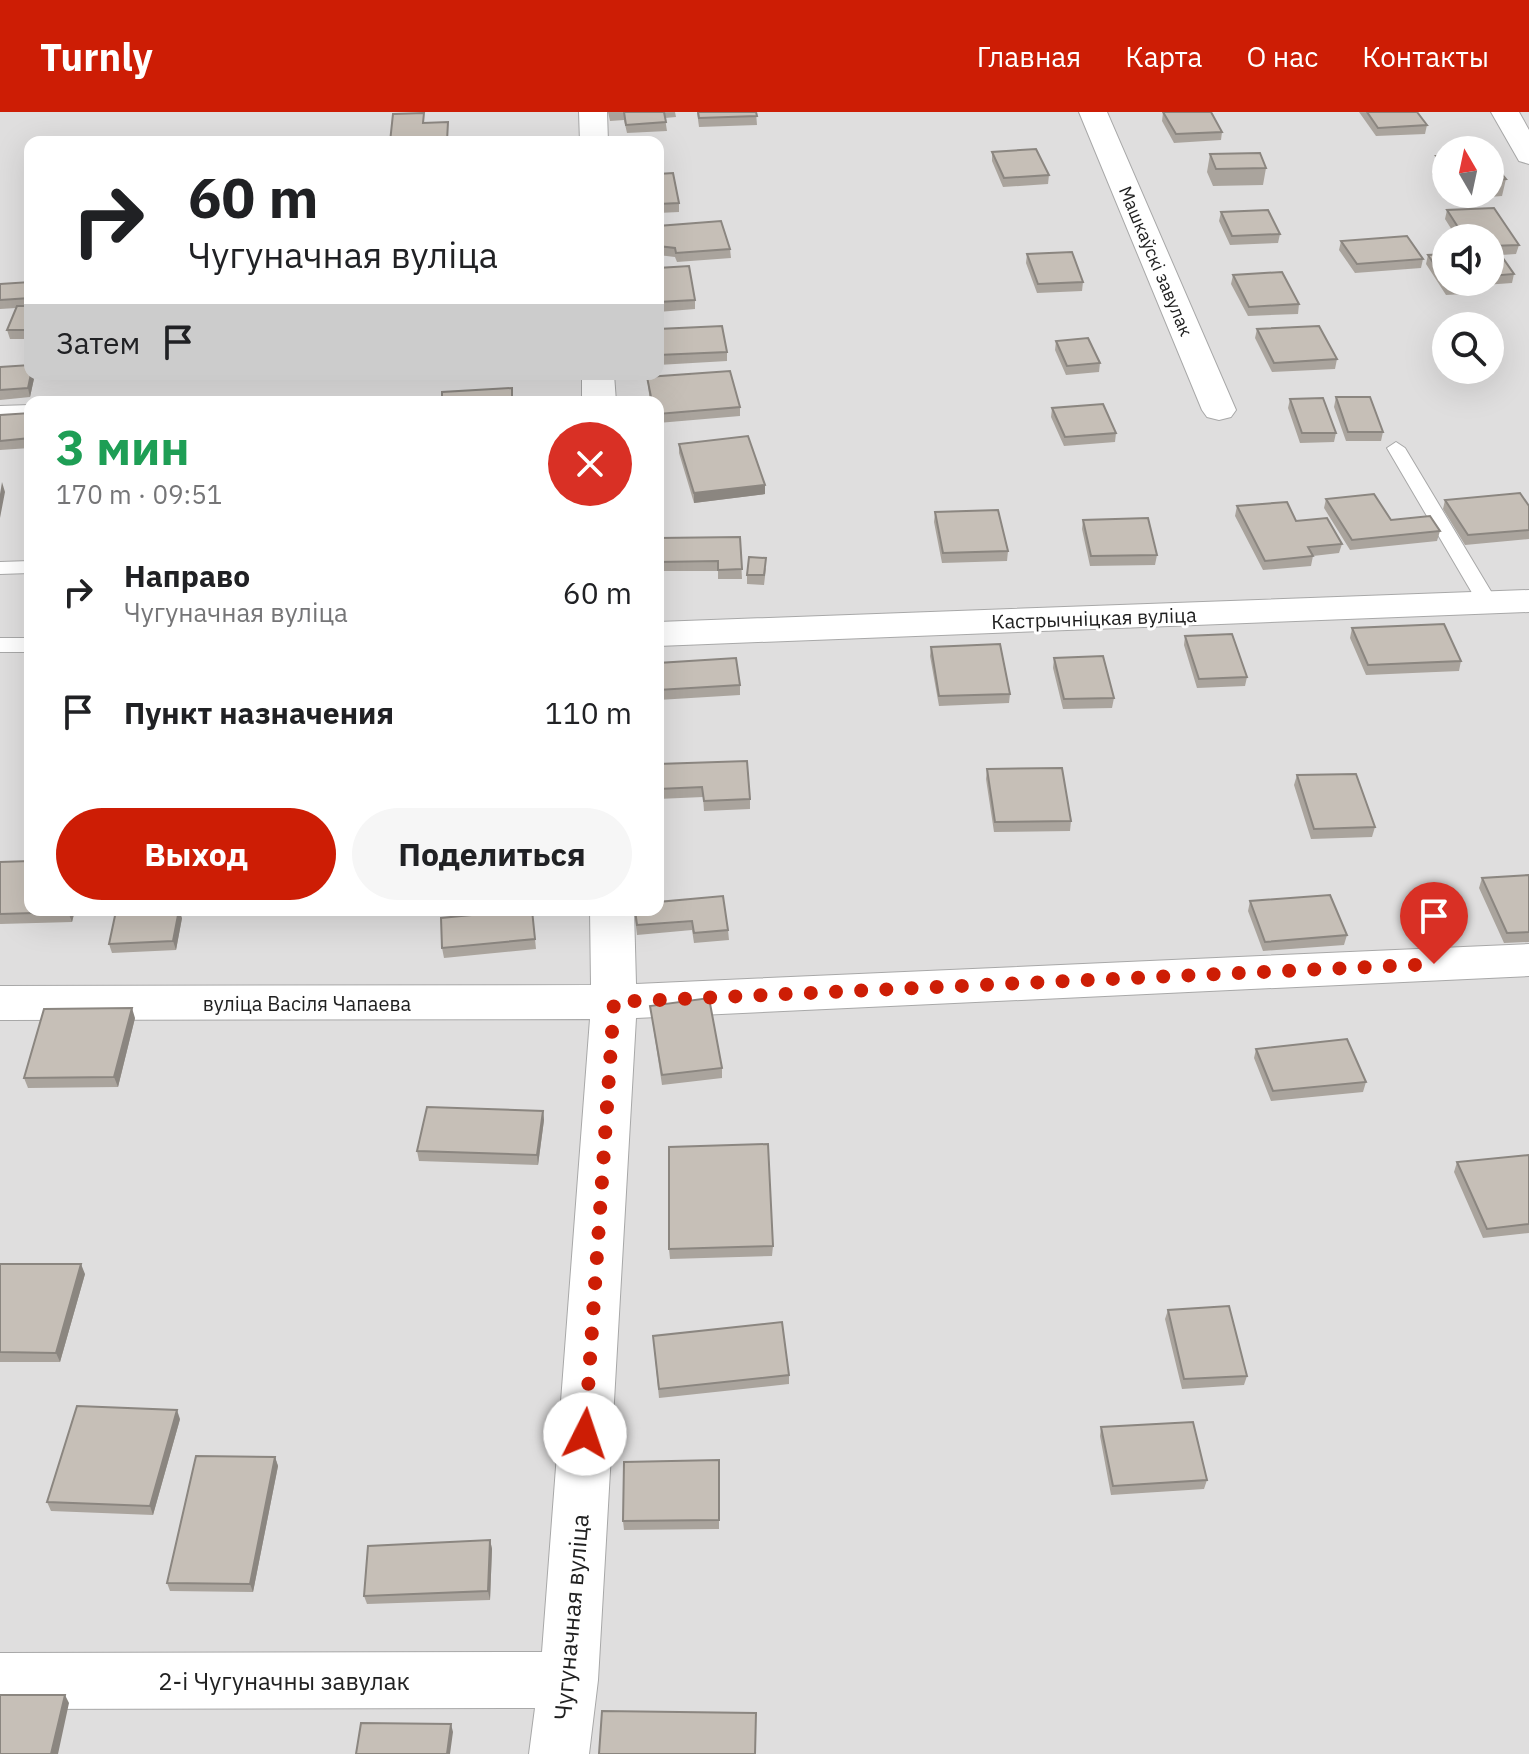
<!DOCTYPE html>
<html lang="ru">
<head>
<meta charset="utf-8">
<style>
  body { margin:0; font-family:"IBM Plex Sans",sans-serif; background:#f6f6f6; color:#202124; height:100vh; display:flex; flex-direction:column; font-size:30px; white-space:nowrap }
  * { box-sizing:border-box; margin:0 }
  p { font-size:26px; color:#757577 }
  .icon { flex:none; width:44px; height:44px; fill:none; stroke:currentColor; stroke-width:2; stroke-linecap:round; stroke-linejoin:round }
  .map { position:relative; flex:1; overflow:hidden }
  .sheet { position:absolute; left:24px; top:284px; width:640px; height:520px; display:flex; flex-direction:column; background:#fff; border-radius:16px; box-shadow:0 8px 32px #0002 }
  .sheet>* { flex:none }
  .hud { position:absolute; left:24px; top:24px; width:640px; height:244px; border-radius:16px; box-shadow:0 8px 32px #0002; background:#fff; color:#202124; overflow:hidden }
  .needle { width:52px; rotate:351deg }
  .controls { position:absolute; left:1432px; top:24px; display:grid; gap:16px }
  .controls a { display:grid; place-items:center; width:72px; height:72px; border-radius:50%; background:#fff; box-shadow:0 8px 32px #0002; font-size:40px }
  .pin { position:absolute; display:grid; place-items:center; width:68px; height:68px; color:#fff; margin:-82px -34px; border-radius:50% 50% 50% 0; rotate:-45deg; box-shadow:0 0 8px #0007 }
  .pin .icon { rotate:45deg }
  .me { position:absolute; width:88px; margin:-44px; rotate:4deg; stroke-linejoin:round; filter:drop-shadow(0 0 6px #0008) }
  .turn { display:flex; align-items:center; gap:28px; height:168px; padding:0 32px; font-size:36px }
  .turn .icon { width:104px; height:104px; stroke-width:2.5 }
  .turn b { display:block; font-size:56px; line-height:68px }
  .then { display:flex; align-items:center; height:76px; padding:0 32px; background:#0003; gap:16px; font-size:30px }
  .round { display:grid; place-items:center; flex:none; width:84px; height:84px; border-radius:42px; background:#f6f6f6 }
  .headline { display:flex; align-items:center; justify-content:space-between; height:136px; padding:0 32px }
  h1 { font-size:48px; font-weight:700; line-height:60px; color:#1e9e55 }
  .primary-button { display:flex; gap:16px; margin-top:auto; padding:16px 32px }
  .primary-button a { flex:1; height:92px; border-radius:48px; background:#cd1d05; color:#fff; font-size:32px; font-weight:700; line-height:92px; text-align:center }
  .primary-button a+a { background:#f6f6f6; color:#202124 }
  ul { padding:0; list-style:none }
  li { display:flex; align-items:center; gap:24px; height:120px; padding:0 32px }
  li div { flex:1 }
  li b { display:block; font-size:30px }
  li em { font-style:normal }
  header { display:flex; align-items:center; gap:48px; box-sizing:border-box; height:112px; padding:0 40px; background:#cd1d05; color:#fff }
  header strong { font-size:38px }
  nav { display:flex; gap:44px; margin-inline-start:auto; font-size:28px }
  .map>svg:first-child { display:block }
  .residential { fill:#dfdede; fill-rule:evenodd }
  .lines { fill:none; stroke-linecap:round; stroke-linejoin:round }
  .service-casing { stroke:#a8a8a8; stroke-width:2 }
  .minor-casing { stroke:#a8a8a8; stroke-width:2 }
  .service { fill:#fff; fill-rule:evenodd }
  .minor { fill:#fff; fill-rule:evenodd }
  .wall { fill:#aaa49d }
  .shaded-wall { fill:#8b8680 }
  .building { fill:#c6bfb7; stroke:#8b8680; stroke-width:2 }
  .route { stroke:#cd1d05; stroke-width:14; stroke-dasharray:0 25.2 }
  .labels { text-anchor:middle; dominant-baseline:central; stroke-width:6; stroke-linejoin:round; paint-order:stroke }
  .far-street-label { font-size:18px; fill:#212121; stroke:#fff }
  .street-label { font-size:20px; fill:#212121; stroke:#fff }
  .near-street-label { font-size:24px; fill:#212121; stroke:#fff }
</style>
</head>
<body>
<header>
<strong>Turnly</strong>
<nav><a>Главная</a><a>Карта</a><a>О нас</a><a>Контакты</a></nav>
</header>
<div class="map">
<svg width="1529" height="1642" viewBox="0 0 1529 1642">
  <rect width="100%" height="100%" fill="#f1efe8"/>
  <path class="residential" d="M0,0h1529v1642h-1529zM30,30h628v232h-628zM1446,38h44v44h-44zM1446,126h44v44h-44zM1446,214h44v44h-44zM30,290h628v508h-628z"/>
  <g class="lines">
    <defs>
      <path id="service" d="M30,293v10l-30,1v-10z
        M1396,330l9,6 93,155 -3,4h-14l-3,-4 -91,-155z
        M30,449v12l-30,1v-12z
        M0,526h30v14h-30z"/>
      <path id="minor" d="M579,0h28l1,30h-28z
        M1079,0h28l129,298 -5,7 -12,3 -12,-3 -5,-7z
        M1491,0h28l10,18v34l-10,-3z
        M582,262h32l2,28h-34z
        M1529,478v22l-871,34v-24z
        M590,798h44l2,74 893,-40v32l-893,42 -38,662 -9,74h-60l6,-46 -535,1v-56l542,-1 48,-633 -590,1v-34l591,-1z"/>
    </defs>
    <use href="#service" class="service-casing"/>
    <use href="#minor" class="minor-casing"/>
    <use href="#service" class="service"/>
    <use href="#minor" class="minor"/>
  </g>
  <path class="wall" d="M608,0h67l1,5 -11,1 2,13 -40,2 -3,-13 -14,1z
    M697,0h59l1,13 -58,2z
    M1163,0l59,20 -1,8 -47,3 -12,-22z
    M1359,0h58l10,13 -2,9 -49,2z
    M992,40l57,23 -1,9 -45,3 -11,-26z
    M1210,42l56,14 -3,17 -50,1 -6,-14z
    M1436,44h10v37l-14,-19z
    M1490,47l16,20 -4,17 -51,4 -4,-6h43z
    M658,62l21,29v9l-21,1z
    M1447,98l72,35 -3,9 -15,1 13,19 -2,9 -28,2 -2,8 -36,2 -20,-31 2,-9 18,27h44v-44h-33l-12,-19z
    M1221,100l59,22 -2,9 -48,2 -11,-24z
    M658,114l72,23 1,9 -54,4 -2,-5 -17,-2z
    M1341,129l82,18 -2,9 -66,5 -16,-23z
    M1027,142l56,28 -1,9 -45,2 -11,-30z
    M658,156l37,32v9l-37,3z
    M1233,163l66,29 -1,10 -50,2 -17,-32z
    M30,170v57h-20l-3,-9 9,-22 -16,1v-25z
    M658,217l69,23v9l-69,4z
    M1257,217l80,30 -2,10 -63,3 -17,-34z
    M1056,229l44,22 -1,9 -33,3 -11,-25z
    M0,255l35,7 -5,23 -30,3z
    M523,262h40l-40,2z
    M647,265l93,30v9l-82,7v-21h-8z
    M1336,285l47,35 -2,9h-35l-12,-34z
    M1290,287l46,34 -2,9 -34,1 -12,-35z
    M1052,296l64,25 -1,9 -51,4 -13,-29z
    M30,301v35l-30,2v-35z
    M679,332l86,50 -71,9 -15,-50z
    M1326,387l65,21 49,11 -3,10 -87,9 -26,-42z
    M1445,388l84,6v33l-64,6 -22,-36z
    M1237,394l59,15 46,23 -3,9 -26,3 -2,10 -48,4 -28,-54z
    M935,400l73,39 -1,10 -65,2 -8,-41z
    M1083,408l74,35 -2,10 -65,1 -8,-37z
    M740,425l2,42h-24v-8h-60v-33z
    M766,456l-2,17 -17,-1v-9z
    M1352,516l109,33 -2,10 -93,4 -16,-37z
    M1185,524l62,41 -2,9 -48,2 -13,-43z
    M931,535l79,47 -1,9 -70,3 -9,-50z
    M1054,546l60,40 -2,10 -49,1 -10,-41z
    M658,551l82,22v10l-82,5z
    M658,652l92,35v10l-46,2 -1,-14 -45,2z
    M987,657l84,52 -1,10 -76,1 -8,-53z
    M1297,663l78,52 -3,10 -61,2 -17,-54z
    M0,750l30,48h45l-3,12 -72,2z
    M1529,763v67l-25,1 -25,-55 3,-10z
    M1250,789l97,34 -3,10 -81,6 -15,-40z
    M532,798l4,39 -92,9 -2,-10z
    M634,798h24l70,20 1,10 -35,3 -2,-13 -55,5z
    M182,806l-6,32 -64,3 -3,-9z
    M650,894l72,62v10l-60,7z
    M135,906l-17,69 -90,1 -4,-10z
    M1256,937l110,33 -3,10 -92,9 -17,-43z
    M543,999l1,9 -6,45 -119,-4 -2,-10z
    M1529,1043v78l-46,5 -29,-66 3,-10z
    M773,1134l-1,10 -102,3 -1,-10z
    M0,1152l85,10 -25,88h-60z
    M1168,1198l79,66 -3,9 -62,4 -17,-70z
    M653,1224l136,39v9l-130,14z
    M180,1307l-27,96 -102,-4 -4,-9z
    M1101,1315l106,53 -3,9 -93,6 -11,-59z
    M275,1345l3,9 -25,126 -83,-1 -3,-8z
    M719,1348v69l-95,1 -1,-9z
    M490,1428l2,9 -2,51 -123,4 -3,-8z"/>
  <path class="shaded-wall" d="M31,262h4l-5,23 -2,-9z
    M2,370l3,10 -5,26v-24z
    M765,373v9l-71,9v-10z
    M69,798h6l-3,12 -4,-10z
    M179,798l3,8 -6,32 -3,-9z
    M132,896l3,10 -17,69 -4,-10z
    M543,999l1,9 -6,45 -1,-10z
    M81,1152l4,10 -25,88 -4,-9z
    M177,1298l3,9 -27,96 -3,-9z
    M275,1345l3,9 -25,126 -3,-8z
    M490,1428l2,9 -2,51 -2,-9z
    M65,1583l4,8 -11,51h-7z
    M451,1612l2,8 -3,22h-3z"/>
  <path class="building" d="M624,0h40l2,10 -40,3z
    M698,0h58l1,4 -58,2z
    M1163,0h48l11,20 -46,2z
    M1367,0h50l10,13 -49,3z
    M424,1l-1,10 25,-1 -1,19 -57,1 3,-28z
    M1036,37l13,26 -45,3 -12,-26z
    M1260,41l6,15 -50,1 -6,-15z
    M1436,44h10v14z
    M1490,47l16,20 -16,1z
    M673,61l6,30 -21,1v-30z
    M1494,96l25,37 -29,1v-8h-25l-18,-28z
    M1268,98l12,24 -48,2 -11,-24z
    M721,109l9,28 -54,4 -1,-5 -17,-2v-20z
    M1407,124l16,23 -66,5 -16,-23z
    M1490,139h8l16,23 -24,2z
    M1072,140l11,30 -45,2 -11,-30z
    M1446,142v28l-18,-27z
    M689,154l6,34 -37,2v-34z
    M1282,160l17,32 -50,3 -16,-32z
    M30,170v16l-30,2v-16z
    M1446,170h37l1,2 -35,2z
    M17,194h13v24h-23z
    M722,214l5,26 -69,3v-26z
    M1319,214l18,33 -63,4 -17,-34z
    M1088,226l12,25 -33,3 -11,-25z
    M30,253l1,9 -3,14 -28,2v-23z
    M730,259l10,36 -82,7v-12h-6l-5,-25z
    M512,276v14h-70v-10z
    M1336,285h34l13,35h-35z
    M1323,286l13,35h-34l-12,-34z
    M1103,292l13,29 -51,4 -13,-29z
    M30,301v25l-30,3v-26z
    M748,324l17,49 -71,8 -15,-49z
    M1520,381l9,13v24l-61,5 -23,-35z
    M1374,382l17,26 39,-4 10,15 -88,9 -26,-41z
    M1287,390l9,19 31,-3 15,26 -34,3 5,9 -48,5 -28,-55z
    M998,398l10,41 -65,2 -8,-41z
    M1148,406l9,37 -66,1 -8,-36z
    M740,425l2,32 -24,1v-9l-60,1v-24z
    M749,445l17,1 -2,17h-17z
    M1444,512l17,37 -93,4 -16,-37z
    M1232,522l15,43 -48,2 -14,-43z
    M1000,532l10,50 -71,2 -8,-49z
    M1103,544l11,42 -50,1 -10,-41z
    M736,546l4,27 -82,5v-27z
    M747,649l3,38 -46,2 -2,-14 -44,2v-25z
    M1062,656l9,53 -76,1 -8,-53z
    M1356,662l19,53 -61,2 -17,-54z
    M30,749v49h39l-1,2 -68,2v-52z
    M1529,763v57l-22,1 -25,-55z
    M1330,783l17,40 -82,7 -15,-41z
    M723,784l5,34 -34,3 -2,-12 -55,4 -2,-15h23v-8z
    M134,798h45l-6,31 -64,3 7,-33z
    M523,798h9l3,29 -93,9 -1,-30z
    M709,886l13,70 -60,7 -12,-69z
    M132,896l-18,69 -90,1 20,-69z
    M1347,927l19,43 -93,9 -17,-42z
    M427,995l116,4 -6,44 -120,-4z
    M768,1032l5,102 -104,3v-102z
    M1529,1043v69l-42,5 -30,-67z
    M0,1152h81l-25,89 -56,-1z
    M1229,1194l18,70 -63,3 -16,-69z
    M782,1210l7,53 -130,14 -6,-53z
    M77,1294l100,4 -27,96 -103,-4z
    M1193,1310l14,58 -94,6 -12,-59z
    M196,1344l79,1 -25,127 -83,-1z
    M719,1348v60l-96,1 1,-59z
    M490,1428l-2,51 -124,5 4,-50z
    M0,1583h65l-14,59h-51z
    M602,1599l154,2 -1,41h-156z
    M361,1611l90,1 -4,30h-91z"/>
  <g class="lines">
    <path class="route" d="M585,1322l29,-432 820,-38"/>
  </g>
  <g class="labels">
    <g class="far-street-label">
      <text transform="translate(1156 149) rotate(67)">Машкаўскі завулак</text>
    </g>
    <g class="street-label">
      <text transform="translate(1094 506) rotate(-2)">Кастрычніцкая вуліца</text>
      <text x="307" y="891">вуліца Васіля Чапаева</text>
    </g>
    <g class="near-street-label">
      <text transform="translate(571 1505) rotate(-85)">Чугуначная вуліца</text>
      <text x="284" y="1569">2-і Чугуначны завулак</text>
    </g>
  </g>
</svg>
<div class="controls">
<a><svg class="needle" viewBox="-14 -14 28 28"><path d="M0-13l5 13h-10z" fill="#e53935"/><path d="M0 13l5-13h-10z" fill="#757577"/></svg></a>
<a><svg class="icon" aria-label="sound" viewBox="0 0 24 24"><path d="M4 9h4l5-4v14l-5-4H4zM17 9q2 3 0 6"/></svg></a>
<a><svg class="icon" aria-label="search" viewBox="0 0 24 24"><circle cx="10" cy="10" r="6"/><path d="M15 15l6 6"/></svg></a>
</div>
<div class="pin" style="left:1434px;top:852px;background:#d93025"><svg class="icon" aria-label="arrive" viewBox="0 0 24 24"><path d="M6 21V4h12l-3 4 3 4H6"/></svg></div>
<svg class="me" style="left:585px;top:1322px" viewBox="-20 -20 40 40"><circle r="19" fill="#fff"/><path d="M0-13L10 11 0 6-10 11z" fill="#cd1d05"/></svg>
<div class="hud">
<div class="turn"><svg class="icon" aria-label="right" viewBox="0 0 24 24"><path d="M7 20v-9h11M14 6l5 5-5 5"/></svg><div><b>60 m</b>Чугуначная вуліца</div></div>
<div class="then">Затем<svg class="icon" aria-label="arrive" viewBox="0 0 24 24"><path d="M6 21V4h12l-3 4 3 4H6"/></svg></div>
</div>
<section class="sheet">
<div class="headline"><div><h1>3 мин</h1><p>170 m · 09:51</p></div><a class="round" style="background:#d93025;color:#fff"><svg class="icon" aria-label="close" viewBox="0 0 24 24"><path d="M6 6l12 12M18 6L6 18"/></svg></a></div>
<ul>
<li><svg class="icon" aria-label="right" viewBox="0 0 24 24"><path d="M7 20v-9h11M14 6l5 5-5 5"/></svg><div><b>Направо</b><p>Чугуначная вуліца</p></div><em>60 m</em></li>
<li><svg class="icon" aria-label="arrive" viewBox="0 0 24 24"><path d="M6 21V4h12l-3 4 3 4H6"/></svg><div><b>Пункт назначения</b></div><em>110 m</em></li>
</ul>
<div class="primary-button"><a>Выход</a><a>Поделиться</a></div>
</section>
</div>
</body>
</html>
